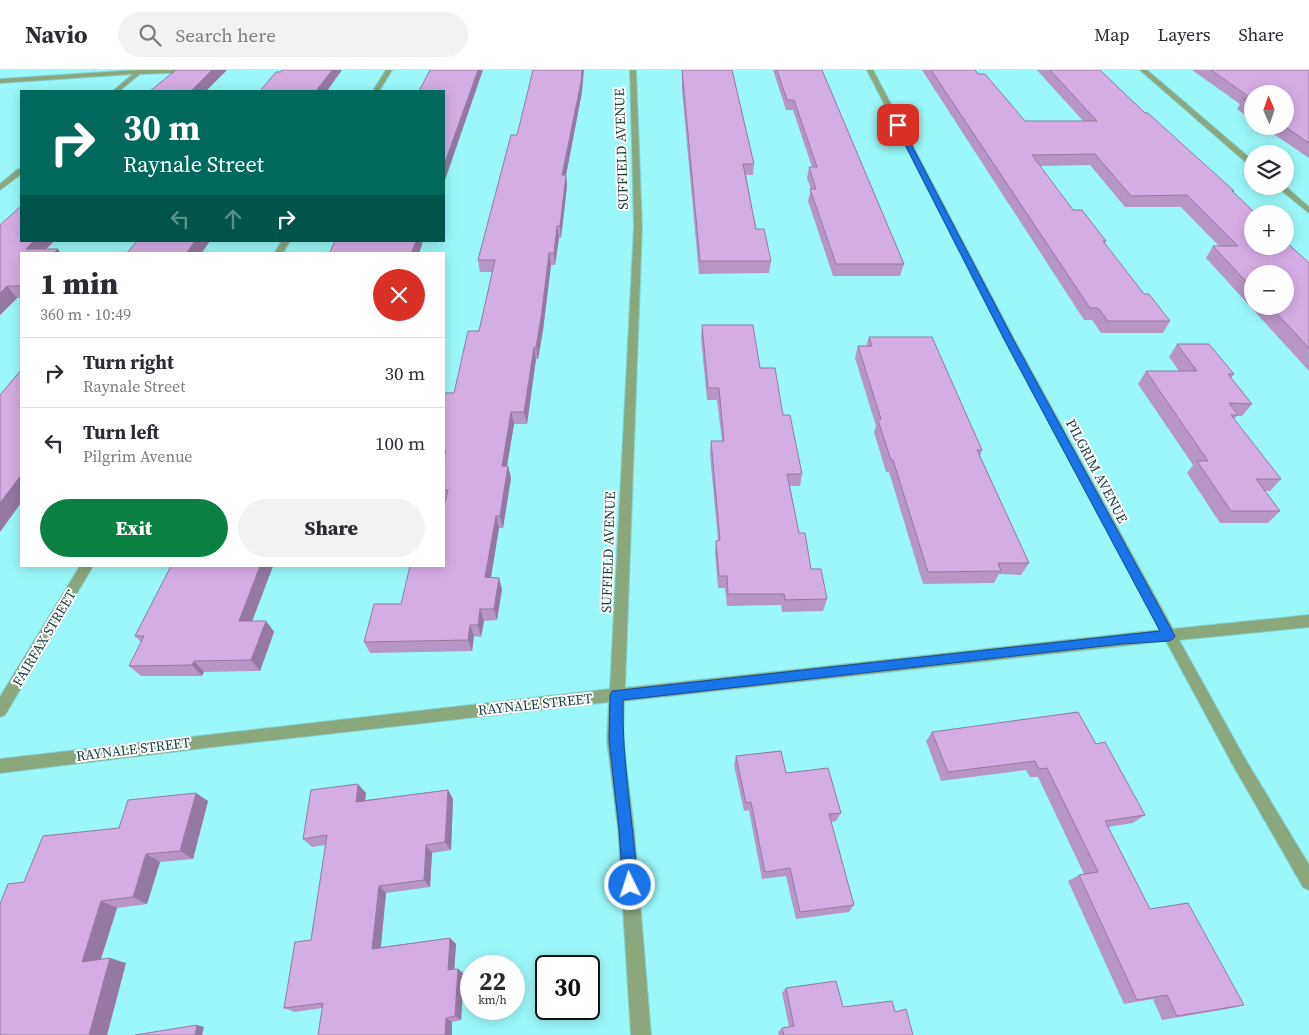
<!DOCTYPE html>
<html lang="en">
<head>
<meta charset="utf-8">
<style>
  body { margin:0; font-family:"Source Serif 4",serif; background:#f2f2f3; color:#2b2b33; height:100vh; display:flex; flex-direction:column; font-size:19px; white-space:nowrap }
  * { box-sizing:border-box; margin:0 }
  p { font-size:16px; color:#7c7c81 }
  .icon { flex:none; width:28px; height:28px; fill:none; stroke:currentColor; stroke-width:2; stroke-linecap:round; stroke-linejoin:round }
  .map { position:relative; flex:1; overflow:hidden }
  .details { position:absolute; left:20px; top:182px; width:425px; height:315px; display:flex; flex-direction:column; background:#fff; border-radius:0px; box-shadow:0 2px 12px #0003 }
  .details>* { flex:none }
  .banner { position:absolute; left:20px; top:20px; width:425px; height:152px; border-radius:0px; box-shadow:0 2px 12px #0003; background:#00695c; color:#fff; overflow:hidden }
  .needle { width:32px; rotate:358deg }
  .buttons { position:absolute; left:1244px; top:15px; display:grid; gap:10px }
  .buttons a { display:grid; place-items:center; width:50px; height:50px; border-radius:50%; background:#fff; box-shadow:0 2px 12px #0003; font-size:25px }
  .speed { position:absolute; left:460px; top:885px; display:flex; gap:10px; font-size:25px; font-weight:700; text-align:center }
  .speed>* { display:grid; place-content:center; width:65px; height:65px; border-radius:50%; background:#fff; box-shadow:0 2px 12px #0003; line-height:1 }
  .speed small { font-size:12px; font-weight:400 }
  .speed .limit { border:2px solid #111; border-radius:8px; background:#fff; color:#111 }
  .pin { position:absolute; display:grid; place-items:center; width:42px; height:42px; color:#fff; margin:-21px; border-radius:10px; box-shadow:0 2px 8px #0006 }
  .me { position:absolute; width:55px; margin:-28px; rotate:356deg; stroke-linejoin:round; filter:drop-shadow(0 0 4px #0008) }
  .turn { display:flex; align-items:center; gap:18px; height:105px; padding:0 20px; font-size:22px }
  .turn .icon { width:65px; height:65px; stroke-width:2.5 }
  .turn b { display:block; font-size:35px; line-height:42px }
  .lanes { display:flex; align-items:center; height:48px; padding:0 20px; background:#0003; justify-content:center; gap:25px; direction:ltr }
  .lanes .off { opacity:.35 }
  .round { display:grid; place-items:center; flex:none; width:52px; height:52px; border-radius:26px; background:#f2f2f3 }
  .headline { display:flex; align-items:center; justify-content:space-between; height:85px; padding:0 20px }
  h1 { font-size:30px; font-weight:800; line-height:38px }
  .primary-button { display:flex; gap:10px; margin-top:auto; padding:10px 20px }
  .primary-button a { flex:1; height:58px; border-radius:30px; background:#0b8043; color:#fff; font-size:20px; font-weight:800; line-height:58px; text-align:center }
  .primary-button a+a { background:#f2f2f3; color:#2b2b33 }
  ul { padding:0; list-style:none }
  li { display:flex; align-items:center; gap:15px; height:70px; padding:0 20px; border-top:1px solid #e1e1e2 }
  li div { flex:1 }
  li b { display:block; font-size:19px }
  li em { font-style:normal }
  header { display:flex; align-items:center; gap:30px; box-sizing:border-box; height:70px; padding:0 25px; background:#fff; border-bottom:1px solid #e1e1e2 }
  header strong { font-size:24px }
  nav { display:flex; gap:28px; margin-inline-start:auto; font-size:18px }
  .search { width:350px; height:45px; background:#f2f2f3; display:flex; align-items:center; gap:12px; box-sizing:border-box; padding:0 18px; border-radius:28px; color:#7c7c81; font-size:19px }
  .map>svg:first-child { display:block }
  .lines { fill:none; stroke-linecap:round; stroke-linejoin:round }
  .minor-casing { stroke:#82d3d3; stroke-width:2 }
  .minor { fill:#8ba77e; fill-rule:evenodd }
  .wall { fill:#b795c5; fill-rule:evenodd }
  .shaded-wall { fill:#9579a0 }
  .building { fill:#d5ade5; stroke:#9579a0 }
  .route { fill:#1a73e8; stroke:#114b97 }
  .labels { text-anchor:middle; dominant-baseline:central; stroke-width:4; stroke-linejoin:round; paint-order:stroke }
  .street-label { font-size:14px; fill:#1a4141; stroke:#fff }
</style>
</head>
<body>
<header>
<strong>Navio</strong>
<div class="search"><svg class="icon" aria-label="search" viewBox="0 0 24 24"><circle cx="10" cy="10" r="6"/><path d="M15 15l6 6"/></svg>Search here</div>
<nav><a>Map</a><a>Layers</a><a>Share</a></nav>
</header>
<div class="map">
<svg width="1309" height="965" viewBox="0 0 1309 965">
  <rect width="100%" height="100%" fill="#9cf8f8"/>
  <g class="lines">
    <defs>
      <path id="minor" d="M137,0h60l-3,2 -54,2 -21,17h-6l20,-17 -133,9v-4z
        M386,0h6l-13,21h-6z
        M630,0h6l6,157 -17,461 535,-58 -156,-291 -137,-269h6l141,269 159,290 136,-14v12l-130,13 65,117 65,108v25l-6,-3 -69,-120 -68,-126 -542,60 -1,39 11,89 17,206h-20l-13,-206 -11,-89 2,-38 -405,46 -204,25v-14l610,-70 24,-462z
        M1140,0h7l105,90v5h-3z
        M18,99h3v5l-21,16v-6z
        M1276,116h9l24,21v6z
        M282,171h8l-8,13h-8z
        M80,496h13l-88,149 -5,2v-20z"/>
    </defs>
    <use href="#minor" class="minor-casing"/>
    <use href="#minor" class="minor"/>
  </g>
  <path class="wall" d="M682,0h50l22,94 -1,11h-7l10,54 15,32 -2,12 -70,1 -17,-184z
    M773,0h49l82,194 -4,12h-67l-25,-75 3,-12 -4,-11 2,-11h3l-19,-57h-7z
    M922,0h53l50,51h58l-46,-51h63l45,43 89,78 -1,1 76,71v108l-103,-113 7,-12h6l-38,-39h-56l-35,-42 -50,1 33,44 33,31 -1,3 39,50 26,27 -7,12h-62l-9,-13h-8zM1252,204l33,32h-33z
    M1192,0h117v88l-47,-32h23l-33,-32v26l-15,-11 3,-5z
    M582,22l-16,83 1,11 -6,52h-2l-4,27h-4l-8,65 -5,29h-2l-9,65h-13l-7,42h1l3,12 -8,50h-4l-8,49 11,12 -5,31 -13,1 -3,16 -7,-1 -2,15 -102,2 -6,-11 37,-38 43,-38 1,-63h-1v-110h10l25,-62 13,-59h-12l-2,-12 39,-125z
    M0,155l21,16h33l-8,8 -25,5v44h-4l-17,17z
    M702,255l58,43 23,47 19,59 -2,12h-10l9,47 12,36 16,30 -4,12 -41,1 -1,-7 -54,1 -2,-18h-7l-3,-36 1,-11 2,-1 -8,-86 1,-13h11l-5,-41h-10l-6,-62z
    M869,267l113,113 -2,6 49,107 -8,12 -22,-1 -5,9 -71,1 -34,-112h-3l-12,-40 2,-6 -21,-68 3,-12h8z
    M1177,274l57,30 -3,4 21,26 -10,12h-5l-3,3 47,60 -11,12h-5l15,20 -12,12h-48l-33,-50 6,-8 -55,-81 8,-13h33l-10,-14z
    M171,496h102l-21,55h14l8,11 -14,39 -56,1 -2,4h-61l-12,-10 12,-24 -6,-6z
    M932,662l164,12 49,71 -12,8 -25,4 42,82 94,96 -17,4 -65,11 -9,-21 -29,5 -56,-123 11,-6 5,-1 -46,-97h-8l-4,-7 -85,11 -15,-40z
    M736,686l50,17 55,40 -5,8 -5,1 23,83 -5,7 -53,7 -10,-43 -24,3 -13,-69 -5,1 -10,-46z
    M448,720l5,9 -2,51 -19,3 -2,34 -44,6 -5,54 69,-9 6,6 -2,25h4l6,5 -3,46 -9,2 -130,-14 -27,4 -11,-4 27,-68 15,-95 -14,2 -9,-8 63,-46 -1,7z
    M208,731l-15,58 -33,3 -13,42 -30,4 -16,51 25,4 -19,72 -83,-153z
    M786,918l57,19 52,5 18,23h-134l-1,-3 4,-4 7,-1 -7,-34z"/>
  <path class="shaded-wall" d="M212,0h15l-21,21h-15z
    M332,0h10l-15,21h-11z
    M478,0h5l-39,113v-18z
    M582,0h2l-2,22 -16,83 1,11 -6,52 -1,-12 2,-51z
    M557,156l2,12 -4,27 -1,-12z
    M34,171h20l-13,13 -15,-5z
    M195,171h15l-9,13h-15z
    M416,171h7l-4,13h-8z
    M58,179l3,5h-8z
    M549,183l2,12 -8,65 -5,29 -2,-12z
    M7,216l10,12 -17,17v-22z
    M534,277l2,12 -9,65 -3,-12z
    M511,342l3,12 -9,54 -3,-12z
    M508,396l3,12 -8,50 -3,-12z
    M21,405v28l-21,29v-29z
    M496,446l3,12 -10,61 -4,-12z
    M260,496h13l-25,66 -9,-11z
    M499,508l3,11 -5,31 -3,-11z
    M480,539l4,12 -3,16 -3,-12z
    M266,551l8,11 -14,39 -9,-11z
    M470,555l4,11 -2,15 -4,-11z
    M194,591l10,11 -2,4 -10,-11z
    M358,714l8,9 -2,17 -8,-8z
    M448,720l5,9 -2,51 -6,-8z
    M196,723l12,8 -15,58 -13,-8z
    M426,775l6,8 -2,34 -6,-7z
    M146,784l14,8 -13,42 -14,-7z
    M379,816l7,7 -6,61 -8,-5z
    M101,831l16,7 -19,60 -16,-6z
    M450,868l6,6 -2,31 -6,-5z
    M110,888l16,5 -19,72h-18z
    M458,899l6,5 -3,46 -6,-4z
    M446,948l6,4v13h-7z
    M197,955l7,2 -2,8h-7z"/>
  <path class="building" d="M176,0h36l-21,21h-41z
    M282,0h50l-16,21h-56l16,-19h5z
    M430,0h48l-34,95v-74h-25z
    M533,0h49l-1,12 -19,93h4l-6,51h-3l-3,27h-5l-8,65 -5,29h-2l-10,65h-13l-9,54h6l-8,50h-4l-11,61 14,1 -5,31h-14l-2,16h-8l-2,15 -104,2 10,-38h27l9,-38h34v-59l4,-17h-4v-32l2,-8h-2v-57h10l14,-62h11l16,-71h-17l33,-125h6z
    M682,0h50l22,94h-11l13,65h8l7,32h-71z
    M777,0h45l82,194h-68l-26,-75h6l-7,-22h8l-23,-67h-7z
    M931,0h44l3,4h7l40,47h72l-47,-51h50l45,43h3l86,78h-2l24,23h-4v32h33v-5l24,22v85l-39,-42h15v-32h-33v14l-39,-42h25l-51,-51 -56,1 -36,-42 -63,1 41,55h9l24,31h-3l41,53h5l21,27h-62l-10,-13h-8z
    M1211,0h98v73l-25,-17h1v-32h-33v5z
    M1243,29h9v6z
    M21,136v35h13l-8,8h32l-5,5h-32v32h-14l-7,7v-68z
    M137,171h58l-9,13h-60z
    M335,171h81l-5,13h-82z
    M702,255h51l7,43h15l8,47h7l12,59h-15l12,59h6l6,36h10l6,30 -42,1 -1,-6h-56l-1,-18h-8l-3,-35 4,-1 -9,-99h13l-5,-53h-11z
    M869,267h63l50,113h-5l52,113h-31l3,8 -73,1 -35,-112h-2l-13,-40 3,-1 -23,-73h14z
    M1177,274h32l25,30h-6l24,30 -23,-1 9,12h-7l50,64h-25l24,32h-49l-34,-50h11l-62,-90h51z
    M21,300v105l-21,28v-108z
    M171,496h89l-21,55h27l-15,39 -57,1 -2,4 -63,1 15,-30h-9z
    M1078,642l18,32 9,-2 40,73 -40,6 45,88 38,-6 56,102 -67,11 -10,-21 -30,5 -58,-125 19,-3 -51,-104 -8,1 -4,-8 -87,11 -16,-40z
    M781,681l5,22 42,-5 13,45 -12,1 25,91 -54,7 -10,-44 -25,4 -14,-70 -5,1 -10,-47z
    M358,714l-2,18 92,-12 -3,52 -19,3 -2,35 -45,6 -7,63 78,-11 -2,32 10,-1 -3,47 -9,2 -1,17h-127l5,-32 -39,5 11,-66 16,-2 16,-105 -24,4 8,-49z
    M196,723l-16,58 -34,3 -13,43 -32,4 -19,61 28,-4 -21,77h-89v-131l8,-20 16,-2 19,-46 76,-8 9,-28z
    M836,911l7,26 49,-6 3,11 11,-3 7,26h-129l-2,-7 12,-2 -8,-38z
    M197,955l-2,10h-60z"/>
  <path class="route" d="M898,54l3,1 112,214 162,297 -2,3 -4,2 -48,3 -498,56c-1,62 10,123 15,185l-2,6 -6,2 -5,-2 -2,-6 -4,-56 -10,-89 1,-45 2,-4 548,-60 -156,-292 -109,-214z"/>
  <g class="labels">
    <g class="street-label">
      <text transform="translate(621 79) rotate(-92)">SUFFIELD AVENUE</text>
      <text transform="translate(1097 401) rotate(62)">PILGRIM AVENUE</text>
      <text transform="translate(608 482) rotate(-88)">SUFFIELD AVENUE</text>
      <text transform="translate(44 568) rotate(-59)">FAIRFAX STREET</text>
      <text transform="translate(535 634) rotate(-6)">RAYNALE STREET</text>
      <text transform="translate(133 679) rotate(-7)">RAYNALE STREET</text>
    </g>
  </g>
</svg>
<div class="buttons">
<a><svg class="needle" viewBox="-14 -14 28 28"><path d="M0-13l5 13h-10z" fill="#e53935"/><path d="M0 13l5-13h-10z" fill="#7c7c81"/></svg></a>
<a><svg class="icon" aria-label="layers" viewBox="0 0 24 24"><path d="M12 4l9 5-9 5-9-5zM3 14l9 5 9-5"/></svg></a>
<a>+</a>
<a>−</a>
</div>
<div class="speed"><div>22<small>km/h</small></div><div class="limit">30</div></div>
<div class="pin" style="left:898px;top:55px;background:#d93025"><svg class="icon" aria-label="arrive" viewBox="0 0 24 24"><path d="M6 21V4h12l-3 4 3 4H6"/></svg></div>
<svg class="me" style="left:630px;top:815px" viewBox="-20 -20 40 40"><circle r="17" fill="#1a73e8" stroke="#fff" stroke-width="3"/><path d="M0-11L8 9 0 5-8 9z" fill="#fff"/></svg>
<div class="banner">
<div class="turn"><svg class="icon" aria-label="right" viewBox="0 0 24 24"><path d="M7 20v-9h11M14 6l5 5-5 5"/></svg><div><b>30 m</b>Raynale Street</div></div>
<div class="lanes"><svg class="icon off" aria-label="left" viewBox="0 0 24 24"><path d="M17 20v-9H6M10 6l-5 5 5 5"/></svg><svg class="icon off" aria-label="ahead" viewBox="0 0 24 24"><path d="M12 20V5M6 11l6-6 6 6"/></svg><svg class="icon" aria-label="right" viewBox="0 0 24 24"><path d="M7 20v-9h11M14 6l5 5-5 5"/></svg></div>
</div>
<section class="details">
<div class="headline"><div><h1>1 min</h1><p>360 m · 10:49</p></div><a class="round" style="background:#d93025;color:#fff"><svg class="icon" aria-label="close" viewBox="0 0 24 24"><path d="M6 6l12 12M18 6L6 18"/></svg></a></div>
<ul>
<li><svg class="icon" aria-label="right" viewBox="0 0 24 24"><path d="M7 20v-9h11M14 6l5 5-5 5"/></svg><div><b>Turn right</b><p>Raynale Street</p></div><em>30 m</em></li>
<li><svg class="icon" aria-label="left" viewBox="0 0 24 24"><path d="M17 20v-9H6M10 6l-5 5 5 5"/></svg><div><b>Turn left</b><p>Pilgrim Avenue</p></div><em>100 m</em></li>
</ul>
<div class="primary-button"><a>Exit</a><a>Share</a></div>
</section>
</div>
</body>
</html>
